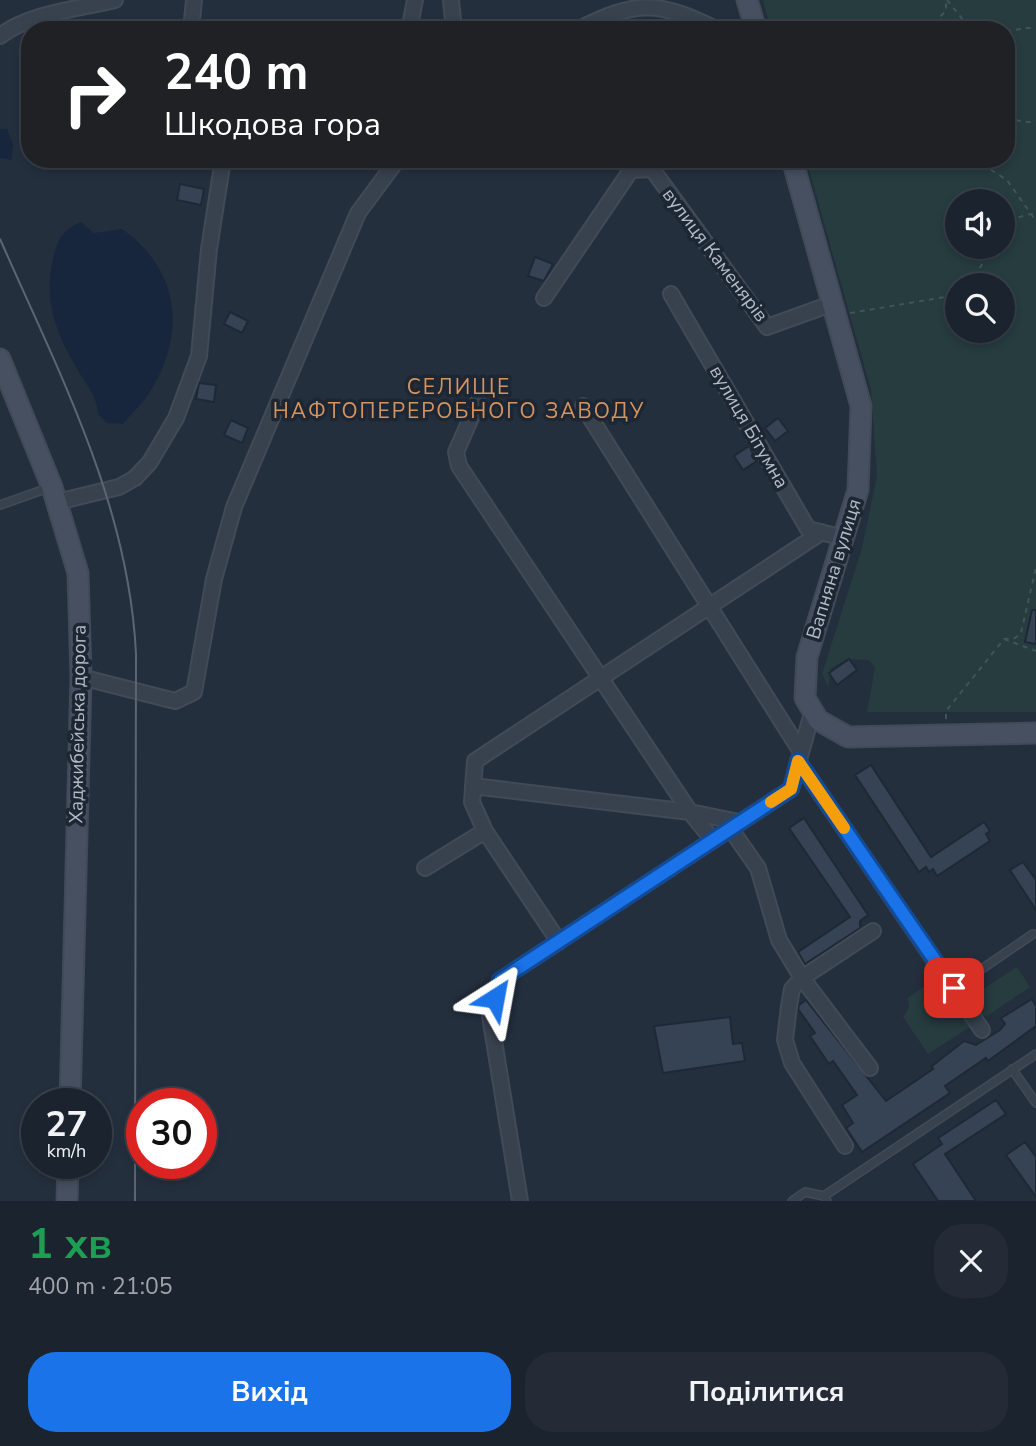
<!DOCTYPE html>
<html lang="uk">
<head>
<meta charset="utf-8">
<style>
  body { margin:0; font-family:"Nunito Sans",sans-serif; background:#242b36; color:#f1f3f6; height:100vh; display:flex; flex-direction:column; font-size:26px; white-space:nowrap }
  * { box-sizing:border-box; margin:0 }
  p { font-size:23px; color:#a0a4aa }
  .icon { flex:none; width:38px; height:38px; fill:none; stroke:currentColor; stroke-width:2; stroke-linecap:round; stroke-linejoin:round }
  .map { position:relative; height:1201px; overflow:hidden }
  .drawer { display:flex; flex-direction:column; background:#1b232e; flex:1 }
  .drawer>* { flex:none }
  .top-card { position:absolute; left:21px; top:21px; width:994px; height:147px; border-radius:28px; box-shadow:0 4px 10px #0003,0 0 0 2px #39404a; background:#202124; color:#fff; overflow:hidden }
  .fabs { position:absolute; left:945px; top:189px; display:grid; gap:14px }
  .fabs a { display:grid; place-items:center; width:70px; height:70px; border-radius:50%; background:#1b232e; box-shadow:0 4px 10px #0003,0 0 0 2px #39404a; font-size:35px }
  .speed { position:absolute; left:21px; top:1088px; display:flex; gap:14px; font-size:35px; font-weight:700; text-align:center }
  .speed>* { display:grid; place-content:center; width:91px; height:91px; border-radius:50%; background:#1b232e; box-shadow:0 4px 10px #0003,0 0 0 2px #39404a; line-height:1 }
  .speed small { font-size:18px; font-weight:400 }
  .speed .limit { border:10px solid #d22; background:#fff; color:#111 }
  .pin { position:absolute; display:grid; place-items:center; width:60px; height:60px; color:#fff; margin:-30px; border-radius:14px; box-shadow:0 4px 10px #0006 }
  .me { position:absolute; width:77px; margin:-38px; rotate:34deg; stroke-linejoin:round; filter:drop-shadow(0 0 5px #0008) }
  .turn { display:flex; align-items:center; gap:24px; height:147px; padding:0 28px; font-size:32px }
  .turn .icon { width:91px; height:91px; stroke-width:2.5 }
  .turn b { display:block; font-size:49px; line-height:60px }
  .round { display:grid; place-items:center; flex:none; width:74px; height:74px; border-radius:28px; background:#242b36 }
  .head { display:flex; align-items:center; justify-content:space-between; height:119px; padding:0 28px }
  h1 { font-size:42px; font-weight:700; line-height:52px; color:#1e9e55 }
  .primary-button { display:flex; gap:14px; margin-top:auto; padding:14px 28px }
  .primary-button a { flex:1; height:80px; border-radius:28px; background:#1a73e8; color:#fff; font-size:28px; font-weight:700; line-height:80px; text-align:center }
  .primary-button a+a { background:#242b36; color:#f1f3f6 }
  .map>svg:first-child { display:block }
  .green { fill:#263c3f; fill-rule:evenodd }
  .water { fill:#17263c }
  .building { fill:#364354; stroke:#1f2835; stroke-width:2 }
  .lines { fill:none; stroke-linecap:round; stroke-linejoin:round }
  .lane-casing { stroke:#414a57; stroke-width:10 }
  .street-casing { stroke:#414a57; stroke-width:18 }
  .secondary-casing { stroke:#414a57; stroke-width:23 }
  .path { stroke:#3f5557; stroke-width:2; stroke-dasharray:5 5; stroke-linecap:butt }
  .lane { stroke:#38414e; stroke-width:7 }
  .street { stroke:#38414e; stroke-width:14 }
  .secondary { stroke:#465061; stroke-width:19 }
  .tram { stroke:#5a6575; stroke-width:2 }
  .route-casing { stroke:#114b97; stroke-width:18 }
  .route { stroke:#1a73e8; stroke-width:12 }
  .slow { stroke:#f59e0b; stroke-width:12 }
  .labels { text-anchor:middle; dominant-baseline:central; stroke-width:7; stroke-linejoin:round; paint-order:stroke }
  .street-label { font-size:19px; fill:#b4bcc9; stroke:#1d2633 }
  .neighbourhood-label { font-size:21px; letter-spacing:2px; fill:#d59563; stroke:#1d2633 }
</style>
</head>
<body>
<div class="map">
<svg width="1036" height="1201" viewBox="0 0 1036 1201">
  <rect width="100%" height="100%" fill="#242f3e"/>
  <path class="green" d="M763,0h273v712h-169l8,-45 -6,-7 -21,-1 -17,9 -3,19 -6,-13 40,-126 15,-72 -6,-86 -65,-231h200v-129h-235zM957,201h46v46h-46zM957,285h46v46h-46z
    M1017,967l13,20 -43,29 -8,-1 -10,-17z
    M926,985l21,29 10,-6 13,19 -42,27 -25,-37 6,-9 -1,-10z"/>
  <path class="water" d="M0,129h7l6,15 -1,16 -12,-2z
    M81,222l13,11 28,-4c59,41 65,107 26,166 -7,10 -17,19 -25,29l-16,-1 -9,-9c-1,-15 -7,-22 -14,-34 -23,-37 -41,-72 -32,-116 4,-21 9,-34 29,-42z"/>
  <path class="building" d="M180,184l24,5 -3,16 -24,-5z
    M535,257l18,7 -9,17 -16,-5z
    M230,312l18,9 -6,12 -18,-9z
    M199,383l17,2 -2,17 -18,-3z
    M778,418l10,13 -13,10 -10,-13z
    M231,420l17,8 -6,15 -18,-8z
    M749,446l8,15 -14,9 -9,-14z
    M1032,610h4v34l-11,-2z
    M849,659l8,11 -20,15 -8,-12z
    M871,765l60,92 53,-35 6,9 -4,3 4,7 -53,35 -4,-7 -4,3 -3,-5 -7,5 -64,-97z
    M804,818l64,97 -8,6v7l-55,36 -7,-12 52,-35 -61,-89z
    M1023,862l13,18v30l-26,-40z
    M1032,999l4,7v20l-48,35 -2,-3 -41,28 5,7 -88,59 -16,-24 7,-5 -11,-18 15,-10 -24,-34 -4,3 -19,-28 5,-3 -17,-24 1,-4 7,-5 80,101 47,-32 -1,-3 32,-25 12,4 24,-15 5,-6 -4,-6z
    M730,1017l3,27 9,-1 3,18 -82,12 -9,-47z
    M996,1100l10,14 -61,40 31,47h-38l-25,-37 29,-20 -4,-6z
    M1025,1142l11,15v40l-30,-42z"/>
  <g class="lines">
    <defs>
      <path id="lane" d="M0,505l51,-18
        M954,988l79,-54
        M1012,1069l24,34
        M824,1196l212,-142
        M792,1201l13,-9 19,4 3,5"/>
      <path id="street" d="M451,0l3,30
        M29,22l26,8
        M191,30l3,-30
        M409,30l6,-30
        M577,30c60,-30 80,-30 141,0
        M0,36c30,-23 78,-27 115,-36
        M671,294l137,235 36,9
        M544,298l87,-128 21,-1 115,158 64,-23
        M478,402l-22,50 3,14 231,346 22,27
        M583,406l218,346
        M57,502l62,-15 16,-9 15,-16 26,-44 23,-62 10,-107 14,-90
        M81,677l94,24 19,-9 20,-113 20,-72 124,-294 40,-54
        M798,761l184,269
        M473,786l217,26 49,10
        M730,828l28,40 21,72 23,38 68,90
        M425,868l60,-37
        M559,942l-74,-111 -13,-29 3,-41 347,-229
        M845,1146l-53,-83 -7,-23 4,-34 3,-17 10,-11 71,-47
        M520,1201l-30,-185 10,-36 291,-191 21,-76"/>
      <path id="secondary" d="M747,0l9,30
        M792,159l69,247 -3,84 -51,167 -2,41 13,22 30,17 188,-4
        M0,359l52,128 26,86 3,104 -11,427
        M67,1201l1,-37"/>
    </defs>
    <use href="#lane" class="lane-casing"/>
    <use href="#street" class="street-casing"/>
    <use href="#secondary" class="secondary-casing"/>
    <path class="path" d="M947,0l21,26 21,4
      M926,30l20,-19v-10
      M1006,31l30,-4
      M1006,119l30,4
      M974,159l33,21 29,41
      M1003,230c5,-9 22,-17 33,-16
      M969,285l24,-38
      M850,313l107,-18
      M1004,639l32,12
      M946,719v-8l58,-72 11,-1 6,-5 15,-66"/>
    <use href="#lane" class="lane"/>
    <use href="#street" class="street"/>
    <use href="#secondary" class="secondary"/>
    <path class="tram" d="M0,239c59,134 129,266 136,415l-1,547"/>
  </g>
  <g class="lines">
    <defs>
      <path id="route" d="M495,998l5,-18 291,-191 7,-28 156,227"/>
    </defs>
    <use href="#route" class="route-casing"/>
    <use href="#route" class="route"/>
    <path class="slow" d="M771,802l20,-13 7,-28 46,67"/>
  </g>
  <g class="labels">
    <g class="street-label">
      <text transform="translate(715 255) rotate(53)">вулиця Каменярів</text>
      <text transform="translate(749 427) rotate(60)">вулиця Бітумна</text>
      <text transform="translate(834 569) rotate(-73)">Вапняна вулиця</text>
      <text transform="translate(78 724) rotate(-89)">Хаджибейська дорога</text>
    </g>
    <g class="neighbourhood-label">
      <text x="459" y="387">СЕЛИЩЕ<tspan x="459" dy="24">НАФТОПЕРЕРОБНОГО ЗАВОДУ</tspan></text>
    </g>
  </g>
</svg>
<div class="fabs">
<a><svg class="icon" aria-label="sound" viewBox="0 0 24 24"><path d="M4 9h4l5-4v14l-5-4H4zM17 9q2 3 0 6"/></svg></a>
<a><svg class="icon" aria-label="search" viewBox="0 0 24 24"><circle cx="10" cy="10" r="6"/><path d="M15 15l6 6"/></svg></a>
</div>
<div class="speed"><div>27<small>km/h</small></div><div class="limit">30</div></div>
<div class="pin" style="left:954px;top:988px;background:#d93025"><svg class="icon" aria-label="arrive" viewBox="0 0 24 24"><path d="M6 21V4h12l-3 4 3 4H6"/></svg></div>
<svg class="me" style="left:495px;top:998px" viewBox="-20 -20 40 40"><path d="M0-17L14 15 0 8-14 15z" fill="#1a73e8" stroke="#fff" stroke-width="4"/></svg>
<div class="top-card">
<div class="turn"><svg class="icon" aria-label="right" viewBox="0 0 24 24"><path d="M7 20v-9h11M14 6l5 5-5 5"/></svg><div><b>240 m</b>Шкодова гора</div></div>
</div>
</div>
<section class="drawer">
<div class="head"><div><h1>1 хв</h1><p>400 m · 21:05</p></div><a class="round"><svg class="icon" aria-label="close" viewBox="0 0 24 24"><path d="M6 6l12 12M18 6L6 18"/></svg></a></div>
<div class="primary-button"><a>Вихід</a><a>Поділитися</a></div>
</section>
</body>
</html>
